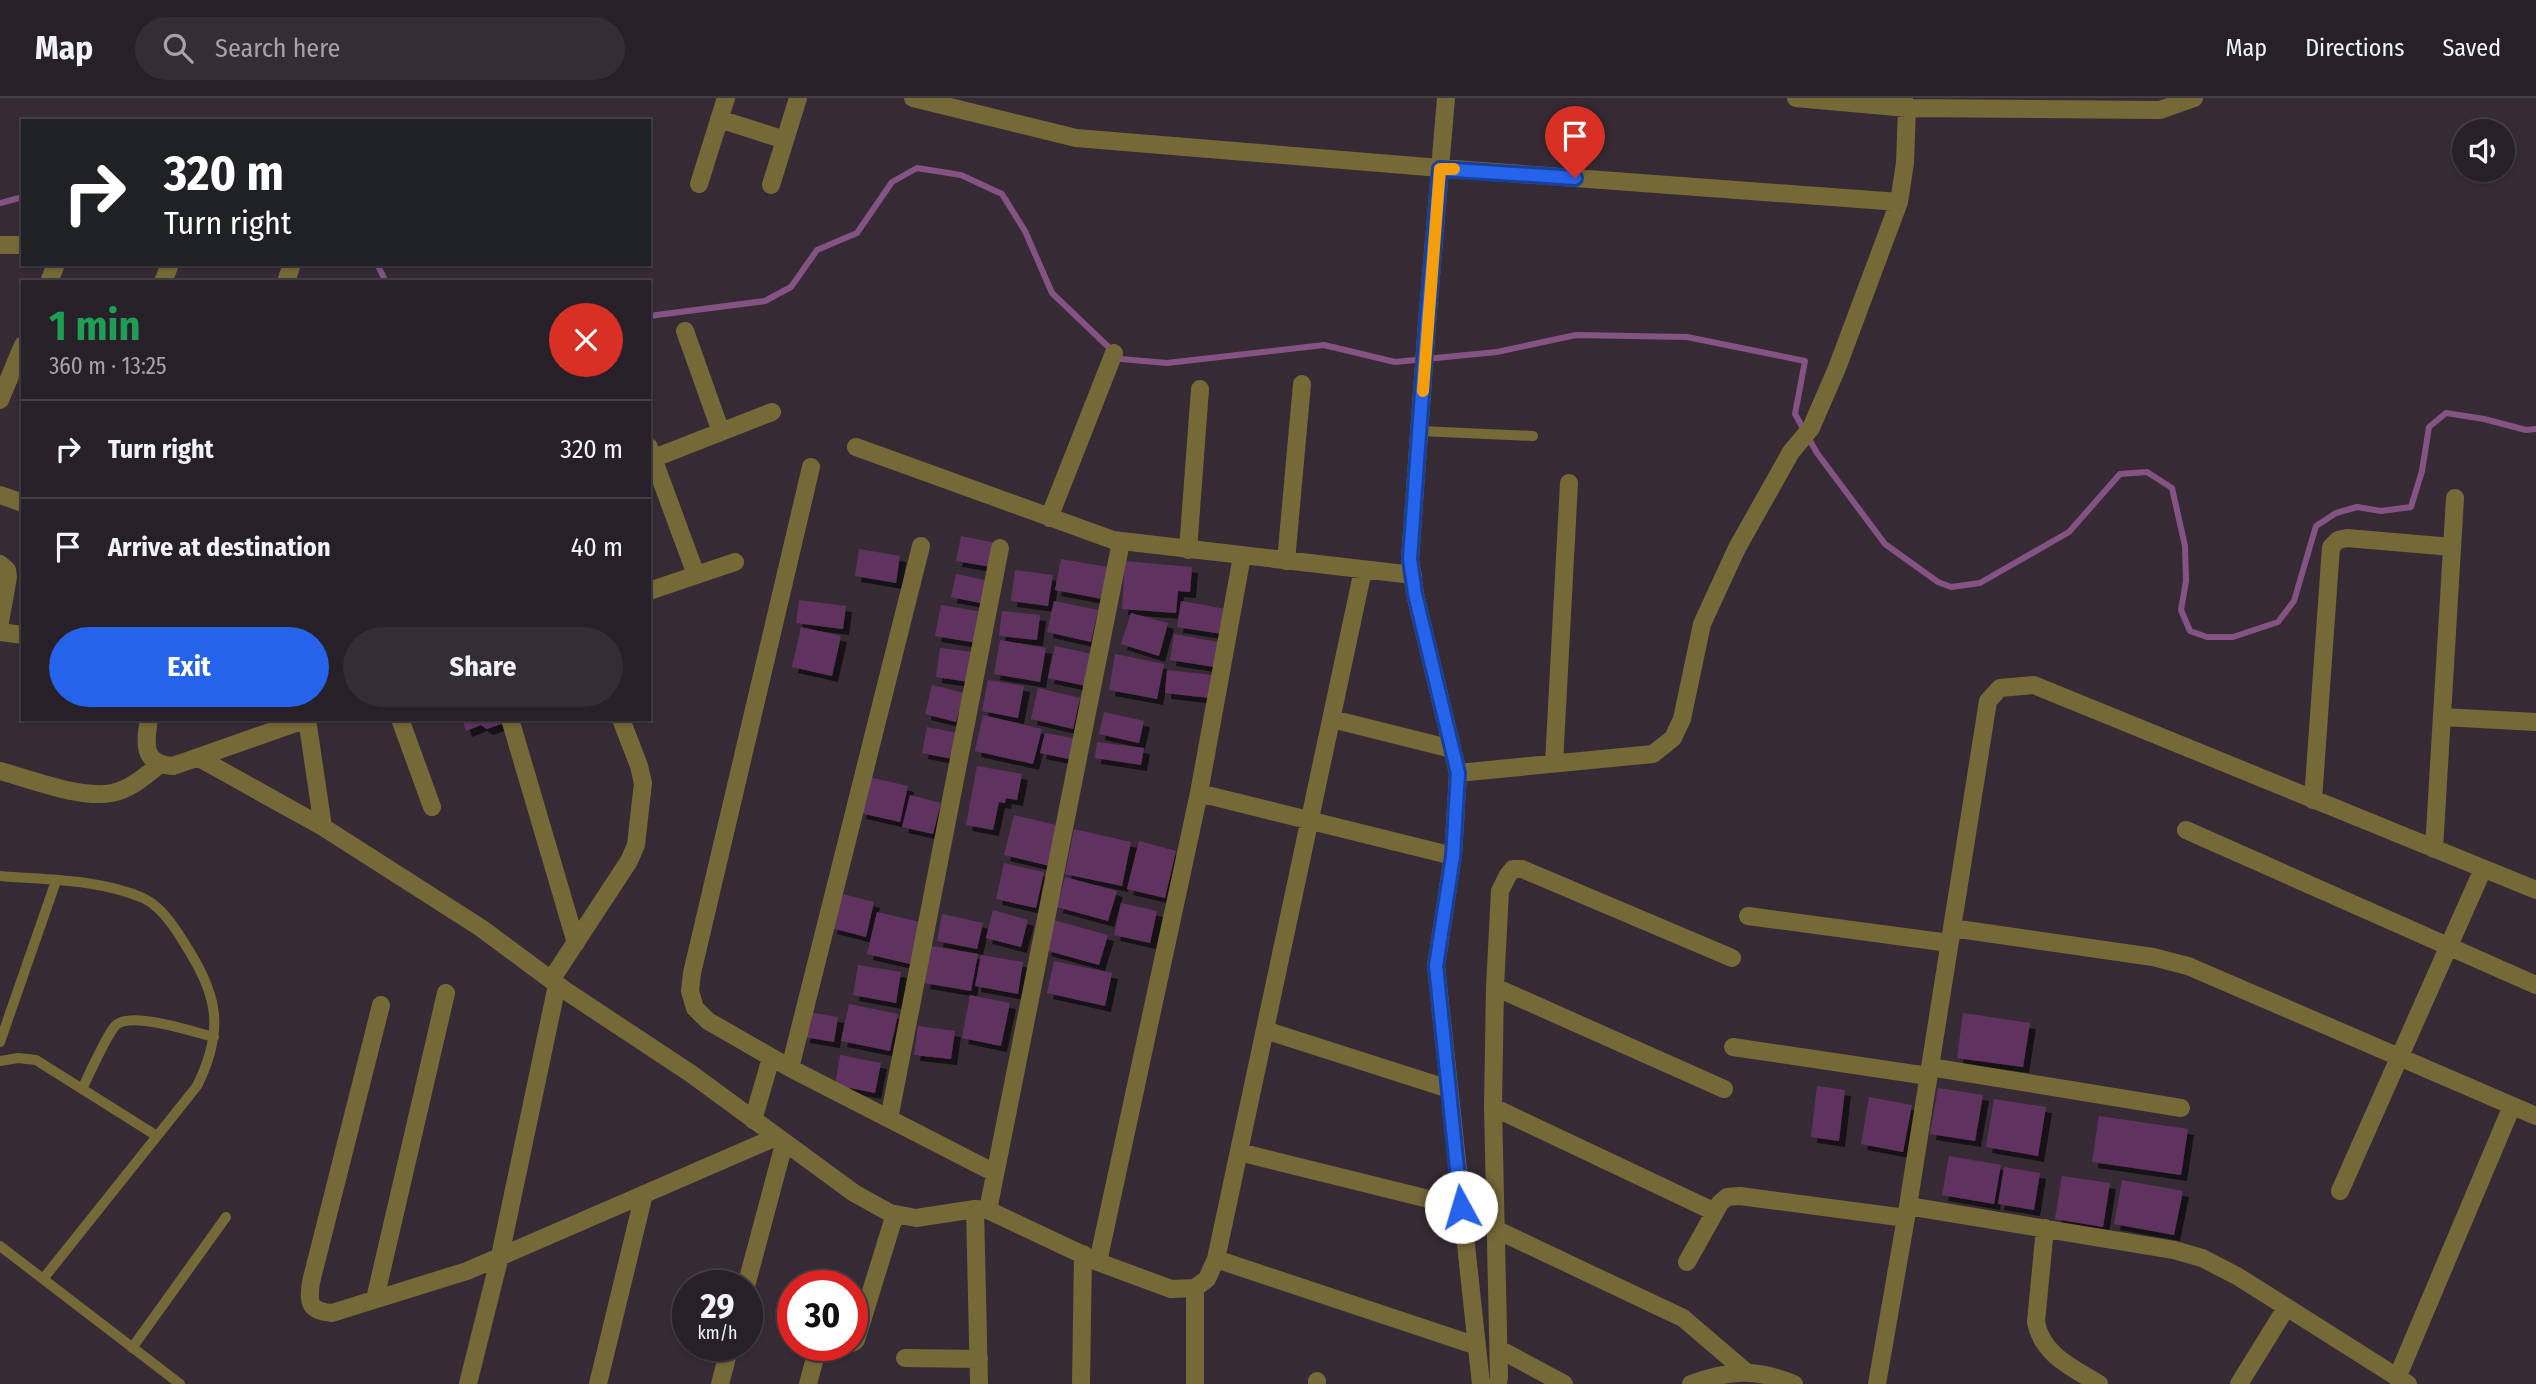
<!DOCTYPE html>
<html lang="en">
<head>
<meta charset="utf-8">
<style>
  body { margin:0; font-family:"Fira Sans Condensed",sans-serif; background:#342d34; color:#f1f3f6; height:100vh; display:flex; flex-direction:column; font-size:26px; white-space:nowrap }
  * { box-sizing:border-box; margin:0 }
  p { font-size:23px; color:#a5a3a8 }
  .icon { flex:none; width:38px; height:38px; fill:none; stroke:currentColor; stroke-width:2; stroke-linecap:round; stroke-linejoin:round }
  .map { position:relative; flex:1; overflow:hidden }
  .sheet { position:absolute; left:21px; top:182px; width:630px; height:441px; display:flex; flex-direction:column; background:#282028; border-radius:0px; box-shadow:0 2px 5px #0004,0 0 0 2px #443e45 }
  .sheet>* { flex:none }
  .hud { position:absolute; left:21px; top:21px; width:630px; height:147px; border-radius:0px; box-shadow:0 2px 5px #0004,0 0 0 2px #443e45; background:#202124; color:#fff; overflow:hidden }
  .buttons { position:absolute; left:2452px; top:21px; display:grid; gap:14px }
  .buttons a { display:grid; place-items:center; width:63px; height:63px; border-radius:50%; background:#282028; box-shadow:0 2px 5px #0004,0 0 0 2px #443e45; font-size:35px }
  .speed { position:absolute; left:672px; top:1172px; display:flex; gap:14px; font-size:35px; font-weight:700; text-align:center }
  .speed>* { display:grid; place-content:center; width:91px; height:91px; border-radius:50%; background:#282028; box-shadow:0 2px 5px #0004,0 0 0 2px #443e45; line-height:1 }
  .speed small { font-size:18px; font-weight:400 }
  .speed .limit { border:10px solid #d22; background:#fff; color:#111 }
  .pin { position:absolute; display:grid; place-items:center; width:60px; height:60px; color:#fff; margin:-72px -30px; border-radius:50% 50% 50% 0; rotate:-45deg; box-shadow:0 0 7px #0007 }
  .pin .icon { rotate:45deg }
  .me { position:absolute; width:77px; margin:-38px; rotate:354deg; stroke-linejoin:round; filter:drop-shadow(0 0 5px #0008) }
  .turn { display:flex; align-items:center; gap:24px; height:147px; padding:0 28px; font-size:32px }
  .turn .icon { width:91px; height:91px; stroke-width:2.5 }
  .turn b { display:block; font-size:49px; line-height:60px }
  .round { display:grid; place-items:center; flex:none; width:74px; height:74px; border-radius:37px; background:#342d34 }
  .overview { display:flex; align-items:center; justify-content:space-between; height:119px; padding:0 28px }
  h1 { font-size:42px; font-weight:700; line-height:52px; color:#1e9e55 }
  .button { display:flex; gap:14px; margin-top:auto; padding:14px 28px }
  .button a { flex:1; height:80px; border-radius:42px; background:#2563eb; color:#fff; font-size:28px; font-weight:700; line-height:80px; text-align:center }
  .button a+a { background:#342d34; color:#f1f3f6 }
  ul { padding:0; list-style:none }
  li { display:flex; align-items:center; gap:21px; height:98px; padding:0 28px; border-top:2px solid #443e45 }
  li div { flex:1 }
  li b { display:block; font-size:26px }
  li em { font-style:normal }
  header { display:flex; align-items:center; gap:42px; box-sizing:border-box; height:98px; padding:0 35px; background:#282028; border-bottom:2px solid #443e45 }
  header strong { font-size:33px }
  nav { display:flex; gap:38px; margin-inline-start:auto; font-size:24px }
  .search { width:490px; height:63px; background:#342d34; display:flex; align-items:center; gap:18px; box-sizing:border-box; padding:0 24px; border-radius:38px; color:#a5a3a8; font-size:26px }
  .map>svg:first-child { display:block }
  .lines { fill:none; stroke-linecap:round; stroke-linejoin:round }
  .stream { stroke:#845384; stroke-width:6 }
  .building { fill:#613361; filter:url(#shadow) }
  .lane { stroke:#766938; stroke-width:10 }
  .street { stroke:#766938; stroke-width:18 }
  .route-casing { stroke:#184099; stroke-width:18 }
  .route { stroke:#2563eb; stroke-width:12 }
  .slow { stroke:#f59e0b; stroke-width:12 }
</style>
</head>
<body>
<header>
<strong>Map</strong>
<div class="search"><svg class="icon" aria-label="search" viewBox="0 0 24 24"><circle cx="10" cy="10" r="6"/><path d="M15 15l6 6"/></svg>Search here</div>
<nav><a>Map</a><a>Directions</a><a>Saved</a></nav>
</header>
<div class="map">
<svg width="2536" height="1286" viewBox="0 0 2536 1286">
  <defs>
    <filter id="shadow"><feDropShadow dx="6" dy="6" stdDeviation="0" flood-color="#0009"/></filter>
  </defs>
  <rect width="100%" height="100%" fill="#362b35"/>
  <g class="lines">
    <path class="stream" d="M0,105l23,-6
      M377,166l9,18
      M649,218l116,-15 26,-14 26,-37 40,-17 35,-51 25,-14 44,7 41,19 23,37 27,62 69,66 46,4 157,-18 71,17 102,-10 79,-17 111,2 118,24 -10,53 22,39 68,91 53,38 13,5 29,-4 89,-51 51,-58 27,-2 25,16 13,58 1,35 -5,29 9,21 17,6h26l45,-15 16,-21 22,-75 20,-13 21,-6 24,4 30,-4 11,-36 7,-44 17,-14 38,6 42,11 10,-1"/>
  </g>
  <path class="building" d="M961,438l35,7 -5,24 -35,-6z
    M859,451l41,7 -4,27 -41,-7z
    M1061,461l47,8 -6,32 -47,-9z
    M1125,463l67,6 -2,25 -12,-1 -2,22 -54,-4z
    M1015,472l38,5 -5,31 -37,-5z
    M956,476l33,7 -4,23 -34,-7z
    M799,502l47,6 -3,23 -47,-6z
    M1054,503l44,9 -7,32 -44,-10z
    M1181,503l45,8 -4,25 -45,-7z
    M941,507l41,7 -5,31 -42,-7z
    M1002,513l38,4 -3,25 -38,-4z
    M1131,515l37,10 -9,33 -38,-12z
    M801,529l40,9 -9,40 -40,-9z
    M1174,536l44,8 -4,25 -44,-7z
    M1000,542l46,8 -6,34 -46,-8z
    M1055,548l37,8 -6,32 -38,-8z
    M940,550l33,4 -4,30 -33,-5z
    M1115,556l49,10 -7,35 -48,-9z
    M1167,572l44,5 -2,23 -44,-5z
    M988,582l36,6 -6,32 -36,-7z
    M932,587l32,8 -8,29 -31,-8z
    M1038,590l42,10 -7,31 -42,-10z
    M1104,614l40,9 -5,22 -40,-9z
    M983,617l59,14 -9,35 -58,-13z
    M462,621h37l2,5 -14,5 -6,-4 -15,6z
    M927,629l30,6 -5,26 -30,-6z
    M1045,635l32,6 -4,21 -33,-7z
    M1097,644l47,6 -3,17 -46,-7z
    M977,668l45,8 -5,26 -11,-2 -1,5 -6,-1 -6,28 -27,-5z
    M869,679l39,9 -8,36 -40,-9z
    M910,697l31,8 -8,31 -31,-7z
    M1014,717l46,11 -10,40 -46,-11z
    M1074,731l57,13 -9,44 -57,-12z
    M1139,743l37,10 -11,47 -38,-9z
    M1004,765l40,9 -8,36 -40,-9z
    M1065,779l52,14 -9,30 -51,-14z
    M839,795l35,9 -8,35 -35,-9z
    M1121,805l36,8 -7,32 -36,-8z
    M993,812l35,10 -7,27 -35,-9z
    M877,814l43,10 -10,42 -43,-10z
    M942,816l41,9 -6,26 -40,-8z
    M1053,822l55,15 -9,30 -54,-15z
    M931,848l47,8 -7,37 -47,-8z
    M981,857l42,7 -5,32 -43,-8z
    M1054,863l58,12 -7,33 -58,-13z
    M858,867l43,7 -5,31 -43,-8z
    M970,897l40,8 -9,43 -39,-8z
    M849,906l49,10 -8,37 -49,-10z
    M808,914l30,5 -4,25 -30,-5z
    M1963,915l67,10 -7,44 -66,-9z
    M918,928l37,5 -4,28 -37,-4z
    M840,957l41,8 -6,30 -40,-8z
    M1817,988l28,4 -6,51 -28,-4z
    M1938,990l45,7 -8,46 -45,-7z
    M1869,999l43,8 -9,47 -42,-8z
    M1994,1001l52,8 -8,49 -52,-9z
    M2099,1018l89,13 -7,46 -89,-13z
    M1949,1058l52,9 -7,39 -52,-9z
    M2004,1069l36,6 -6,37 -36,-6z
    M2062,1078l48,7 -7,44 -48,-8z
    M2122,1082l61,11 -9,44 -60,-11z"/>
  <g class="lines">
    <path class="lane" d="M1420,333l113,5
      M0,778c47,4 99,3 143,22 16,7 31,28 40,43 34,53 43,86 14,145l-154,193
      M0,944l56,-161
      M0,963l18,-3 18,2 121,76
      M82,991c8,-16 23,-51 33,-63 14,-16 79,6 99,11
      M0,1148l180,138
      M132,1250l94,-131"/>
    <path class="street" d="M913,0l163,40 364,30 459,34
      M1446,0l-19,225 -17,236 5,35 43,179 -5,83 -17,110 45,418
      M1796,0l111,10 253,2 34,-12
      M719,21l66,21
      M699,86l27,-86
      M771,87l27,-87
      M0,147h23
      M49,184l7,-18
      M163,184l7,-18
      M286,184l6,-18
      M685,233l36,101
      M0,302l23,-55
      M649,349l47,128
      M856,349l257,93 300,35
      M649,362l123,-48
      M811,369l-119,506 -2,18 5,17 13,13 82,47 205,105
      M0,397l23,8
      M1049,420l65,-165
      M1188,452l12,-161
      M1286,463l16,-177
      M0,466l7,6 1,7 -8,45
      M649,493l86,-29
      M0,534l23,3
      M2442,619l94,5
      M149,621c-4,25 -7,45 24,47l134,-47
      M307,621l16,108
      M400,621l32,88
      M510,621l66,224
      M1332,621l120,30
      M199,660l124,69 158,101 85,63 124,82 164,120 36,20 26,5 59,-9 13,1 110,52 73,27 24,-1 12,-9 9,-20 147,-689
      M1554,665l15,-280
      M0,673c33,9 80,28 112,22 19,-4 33,-17 47,-28
      M1458,675l195,-19 20,-16 9,-19 20,-95 35,-76 54,-96 20,-24 26,-60 62,-166 6,-39 2,-55 -4,-10
      M1199,695l254,63
      M2313,702l18,-253 7,-7 9,-2 105,9
      M2186,732l350,155
      M2434,751l21,-351
      M1748,818l201,27
      M1952,830l201,29 35,9 348,150
      M551,882l78,-119 7,-16 7,-62 -4,-17 -18,-47
      M1495,889l229,102
      M381,907l-70,277c-3,21 -2,29 21,31l135,-42 309,-134
      M1265,932l184,59
      M1733,949l195,29
      M1930,969l251,41
      M790,970l131,-522
      M1493,1009l222,105
      M889,1021l111,-571
      M753,1022l18,-62
      M1239,1054l222,55
      M2340,1093l143,-322
      M1908,1108l266,44 28,8 35,18 171,108
      M975,1111l4,175
      M988,1112l133,-668
      M2045,1130l-9,94c6,33 37,46 63,62
      M1497,1132l186,88 62,53
      M1216,1161l261,87
      M1098,1164l101,-469 43,-237
      M1687,1164l33,-59 7,-6 13,-1 166,22
      M746,1188l38,-142
      M375,1201l71,-306
      M852,1245l4,-3 39,-126
      M1499,1251l65,35
      M905,1260l74,1
      M2397,1280l115,-272
      M1317,1283v3
      M468,1286l32,-128 57,-271
      M598,1286l46,-190
      M720,1286l10,-38
      M808,1286l8,-30 8,-8
      M1081,1286l2,-130
      M1195,1286v-96
      M1498,1286l1,-7 -6,-270 2,-120 5,-96 8,-16 5,-6h9l210,89
      M1691,1286c39,-14 64,-16 103,0
      M1877,1286l31,-178 80,-505 12,-13 34,-3 502,205
      M2239,1286l47,-76"/>
  </g>
  <g class="lines">
    <defs>
      <path id="route" d="M1461,1109l-25,-241 17,-110 5,-83 -43,-179 -5,-35 17,-236 13,-154 135,9"/>
    </defs>
    <use href="#route" class="route-casing"/>
    <use href="#route" class="route"/>
    <path class="slow" d="M1423,293l17,-222h14"/>
  </g>
</svg>
<div class="buttons">
<a><svg class="icon" aria-label="sound" viewBox="0 0 24 24"><path d="M4 9h4l5-4v14l-5-4H4zM17 9q2 3 0 6"/></svg></a>
</div>
<div class="speed"><div>29<small>km/h</small></div><div class="limit">30</div></div>
<div class="pin" style="left:1575px;top:80px;background:#d93025"><svg class="icon" aria-label="arrive" viewBox="0 0 24 24"><path d="M6 21V4h12l-3 4 3 4H6"/></svg></div>
<svg class="me" style="left:1461px;top:1109px" viewBox="-20 -20 40 40"><circle r="19" fill="#fff"/><path d="M0-13L10 11 0 6-10 11z" fill="#2563eb"/></svg>
<div class="hud">
<div class="turn"><svg class="icon" aria-label="right" viewBox="0 0 24 24"><path d="M7 20v-9h11M14 6l5 5-5 5"/></svg><div><b>320 m</b>Turn right</div></div>
</div>
<section class="sheet">
<div class="overview"><div><h1>1 min</h1><p>360 m · 13:25</p></div><a class="round" style="background:#d93025;color:#fff"><svg class="icon" aria-label="close" viewBox="0 0 24 24"><path d="M6 6l12 12M18 6L6 18"/></svg></a></div>
<ul>
<li><svg class="icon" aria-label="right" viewBox="0 0 24 24"><path d="M7 20v-9h11M14 6l5 5-5 5"/></svg><div><b>Turn right</b></div><em>320 m</em></li>
<li><svg class="icon" aria-label="arrive" viewBox="0 0 24 24"><path d="M6 21V4h12l-3 4 3 4H6"/></svg><div><b>Arrive at destination</b></div><em>40 m</em></li>
</ul>
<div class="button"><a>Exit</a><a>Share</a></div>
</section>
</div>
</body>
</html>
